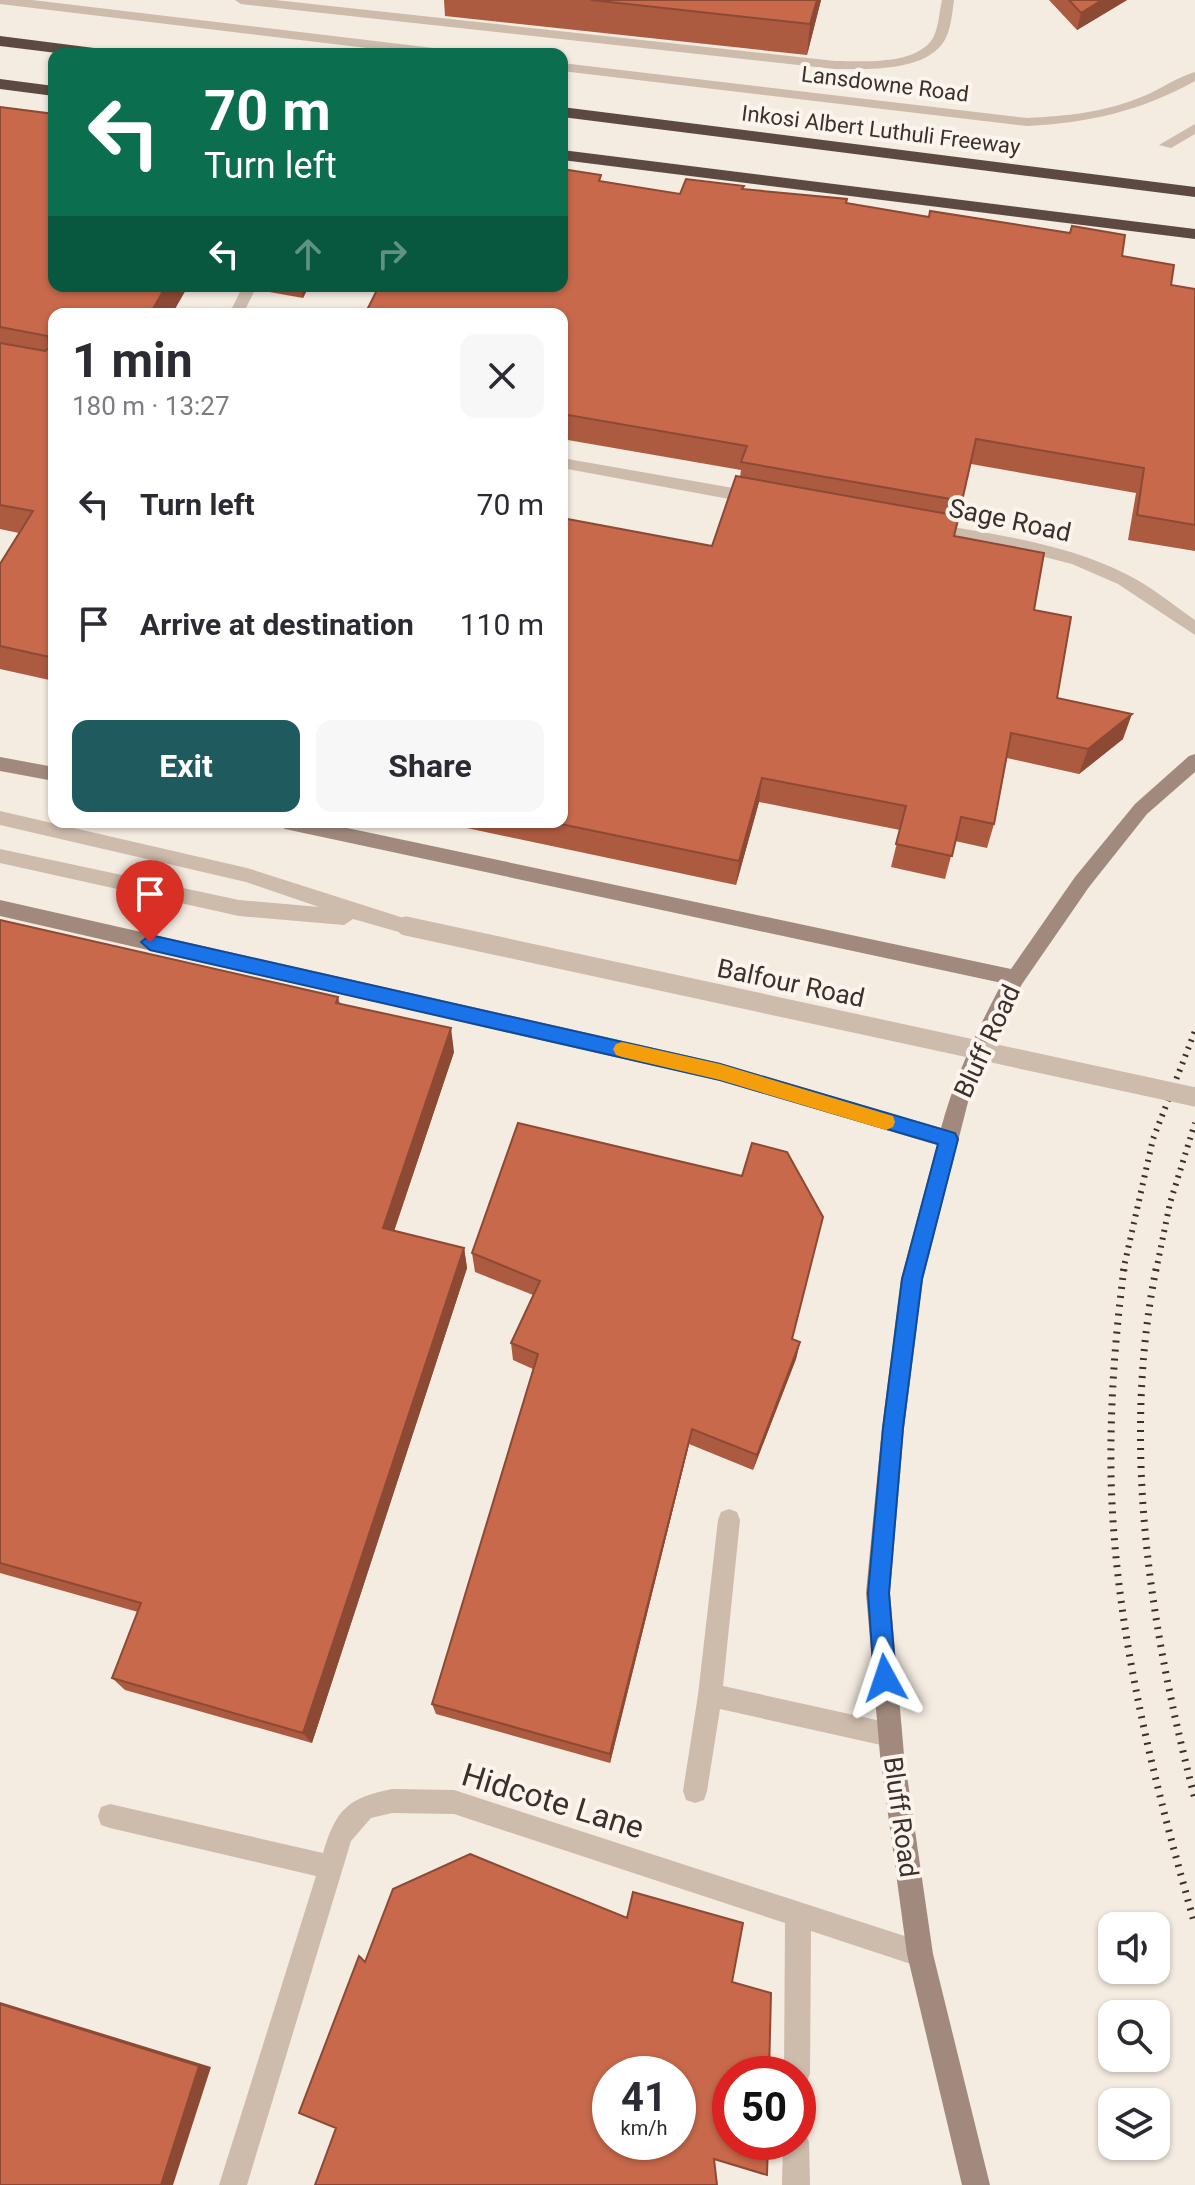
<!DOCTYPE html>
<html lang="en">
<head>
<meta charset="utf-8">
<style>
  body { margin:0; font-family:Roboto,sans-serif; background:#f7f7f7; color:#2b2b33; height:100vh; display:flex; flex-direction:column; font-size:30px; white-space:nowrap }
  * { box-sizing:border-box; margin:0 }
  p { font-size:26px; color:#7c7c81 }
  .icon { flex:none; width:44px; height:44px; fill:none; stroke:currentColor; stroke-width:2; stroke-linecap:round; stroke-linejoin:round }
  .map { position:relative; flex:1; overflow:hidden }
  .drawer { position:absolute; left:48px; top:308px; width:520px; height:520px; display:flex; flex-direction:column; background:#fff; border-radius:16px; box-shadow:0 2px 6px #0004 }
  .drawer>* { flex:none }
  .hud { position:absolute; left:48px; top:48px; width:520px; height:244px; border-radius:16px; box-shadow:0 2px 6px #0004; background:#0b6e4f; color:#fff; overflow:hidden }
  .tools { position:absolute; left:1098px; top:1912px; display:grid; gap:16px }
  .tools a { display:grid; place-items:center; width:72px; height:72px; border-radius:16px; background:#fff; box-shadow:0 2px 6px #0004; font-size:40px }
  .speed { position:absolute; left:592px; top:2056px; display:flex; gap:16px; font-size:40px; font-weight:700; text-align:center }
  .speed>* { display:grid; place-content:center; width:104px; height:104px; border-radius:50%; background:#fff; box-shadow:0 2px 6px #0004; line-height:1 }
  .speed small { font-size:20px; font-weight:400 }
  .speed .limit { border:12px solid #d22; background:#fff; color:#111 }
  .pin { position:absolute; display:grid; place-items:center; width:68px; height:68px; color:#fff; margin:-82px -34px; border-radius:50% 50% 50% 0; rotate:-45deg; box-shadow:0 0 8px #0007 }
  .pin .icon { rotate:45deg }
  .me { position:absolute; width:88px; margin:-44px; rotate:355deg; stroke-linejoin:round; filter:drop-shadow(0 0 6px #0008) }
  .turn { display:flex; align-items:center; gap:28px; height:168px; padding:0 24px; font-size:36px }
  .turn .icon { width:104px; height:104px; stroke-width:2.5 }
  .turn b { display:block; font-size:56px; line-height:68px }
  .lanes { display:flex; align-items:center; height:76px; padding:0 24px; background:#0003; justify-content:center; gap:40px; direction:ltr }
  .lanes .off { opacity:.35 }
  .round { display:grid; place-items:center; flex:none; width:84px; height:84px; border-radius:16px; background:#f7f7f7 }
  .overview { display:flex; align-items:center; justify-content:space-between; height:136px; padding:0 24px }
  h1 { font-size:48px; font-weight:700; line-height:60px }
  .primary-button { display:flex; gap:16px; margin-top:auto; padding:16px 24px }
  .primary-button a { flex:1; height:92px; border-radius:16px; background:#1f5a5e; color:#fff; font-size:32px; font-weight:700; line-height:92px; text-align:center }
  .primary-button a+a { background:#f7f7f7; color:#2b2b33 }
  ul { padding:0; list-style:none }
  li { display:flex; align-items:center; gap:24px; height:120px; padding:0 24px }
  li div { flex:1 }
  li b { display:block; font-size:30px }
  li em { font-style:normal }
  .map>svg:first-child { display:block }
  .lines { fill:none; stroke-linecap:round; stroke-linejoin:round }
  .service { fill:#cdbbac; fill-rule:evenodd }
  .minor { fill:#cdbbac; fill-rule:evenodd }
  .secondary { fill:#a18a7d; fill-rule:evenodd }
  .motorway { fill:#5c4a42; fill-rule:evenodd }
  .rail-far1 { stroke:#3b302b; stroke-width:6; stroke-dasharray:2 6; stroke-linecap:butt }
  .rail { stroke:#3b302b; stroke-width:7; stroke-dasharray:2 7; stroke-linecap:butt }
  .minor-bridge { stroke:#cdbbac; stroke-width:19 }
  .wall { fill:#ac5a40 }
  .shaded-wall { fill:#8c4a34 }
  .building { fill:#c8694b; stroke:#8c4a34; stroke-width:2; fill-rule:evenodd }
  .route { fill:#1a73e8; stroke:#114b97; stroke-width:2 }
  .slow { fill:#f59e0b }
  .labels { text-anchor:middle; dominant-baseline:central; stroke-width:8; stroke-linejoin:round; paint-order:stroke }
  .far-street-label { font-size:22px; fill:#3b302b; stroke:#fbf5ee }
  .street-label { font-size:26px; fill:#3b302b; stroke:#fbf5ee }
  .near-street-label { font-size:32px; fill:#3b302b; stroke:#fbf5ee }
</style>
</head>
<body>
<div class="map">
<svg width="1195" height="2185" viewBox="0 0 1195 2185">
  <rect width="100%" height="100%" fill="#f4ebe1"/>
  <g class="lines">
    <path class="service" d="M235,0h40l560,61c27,0 81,5 98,-23 6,-11 6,-26 9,-38h12c-2,14 -3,31 -11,43 -21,29 -76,26 -108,26l-594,-65z
      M1195,124v10l-24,14 -12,-3z
      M243,286h14l-14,28h-14z
      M729,1509l8,3 3,8 -17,166 167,37 9,3 3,9 -3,9 -9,3 -170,-38 -13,82 -3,9 -9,3 -9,-3 -3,-9 15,-96 20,-175 3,-8z
      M392,1789l62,1 466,151 9,4 4,9 -4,9 -9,4 -109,-36 -1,143 -4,9 -8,4v-13h-14l1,-151 -331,-109 -62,-1 -21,5 -20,23 -104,344h-28l97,-309 -206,-48 -9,-3 -3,-9 3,-9 9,-3 213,49c13,-44 25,-55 69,-64z
      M798,2129l7,4 4,9 1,43h-28l1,-43h15z"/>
    <path class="minor" d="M0,0h32l418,50 7,4h-40l-417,-50z
      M562,63l465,55c41,-2 79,-6 117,-22 17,-7 33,-19 51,-24v9c-54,30 -107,42 -168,45l-465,-55z
      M562,458l194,34 8,6 -8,6 -194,-36z
      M929,523c67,12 137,20 199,52 24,12 45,30 67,45v15l-77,-51 -46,-20 -43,-11 -106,-20v-8z
      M0,811l247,57 166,53 2,5 -2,5 -7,3 -53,-15 -9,6 -105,-9 -239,-53v-14l239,51 80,7 -73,-25 -246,-57z"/>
    <path class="secondary" d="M1195,754v18l-48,42 -58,73 -67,97 -28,52 -26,66 -45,177 -19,149 -14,165 14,162 29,199 57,231h-28l-55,-231 -27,-199 -14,-162 16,-165 19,-149 36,-134 -217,-64 -720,-165v-16l720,163 221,65c14,-51 36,-98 61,-145l-717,-154 -9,-7h43l692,147 64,-92 60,-73 54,-48z
      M0,757l54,10v14l-54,-10z"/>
    <path class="motorway" d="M0,36l102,13 8,5h-45l-65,-8z
      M0,79l54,7v10l-54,-7z
      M562,107l633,80v10l-633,-80z
      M562,150l633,79v10l-633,-79z"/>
    <path class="rail-far1" d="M1123,1271l30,-132 42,-108
      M1156,1271l14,-68 25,-80"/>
    <path class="rail" d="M1124,1269c-9,68 -14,136 -13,205 3,153 42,304 84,451
      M1156,1269c-35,175 -6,359 39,530"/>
    <path class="minor-bridge" d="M406,926l789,171"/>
  </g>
  <path class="wall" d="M444,0h377l-14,55 -362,-39z
    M1049,0h78l-50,30z
    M0,107l188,179 -16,28h-118v367l-54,-12v-105l19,-31 -19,-4z
    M601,181l79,13 63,-5 104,10v4l275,53 49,29 24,4v262l-67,-11 8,-47 -165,-29 -17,72 80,74 23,88 66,41 -44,35 -72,-16 -13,66 -7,24 -32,-7 -10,38 -54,-12 9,-37 -141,-28 -23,83 -288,-61v-2h114l150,-276 28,-69 1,-7 -179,-31v-125z
    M257,286h52l-6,12 -45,-8z
    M0,920l338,77 2,7 114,48 -60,179 70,17 3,20 -155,475 -187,-53 -13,-12 26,-66 -138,-39z
    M472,1253l328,89 -4,17 -43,111 -64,-26 -79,319 -174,-49 -4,-10 101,-335 -20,-9 -2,-17 22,-48 -58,-23z"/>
  <path class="shaded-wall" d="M817,0h4l-14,55 3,-31z
    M1102,0h25l-50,30 4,-17z
    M166,286h22l-16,28h-22z
    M301,286h8l-6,12z
    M1132,714l-9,25 -44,35 9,-25z
    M762,778l-3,24 -23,83 3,-24z
    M451,1028l3,24 -66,197 -5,-21z
    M464,1248l3,20 -155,475 -9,-10z
    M800,1342l-4,17 -43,111 4,-15z
    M692,1429l-3,15 -79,319v-9z
    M0,2002l211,65 -38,118h-12l-161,-181z"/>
  <path class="building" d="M591,0h226l-7,24z
    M1069,0h33l-21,13z
    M0,107l54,7v172h112l-16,28h-96v344l-54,-12v-82l33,-53 -33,-6v-162l45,8 4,-3 -1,-12 -48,-9z
    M562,169l39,6 -2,6 81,13 6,-15 58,7 -2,3 105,10 -1,4 83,14 1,-6 140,22 2,-7 53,9 -3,21 52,9 -3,20 24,4v236l-58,-10 7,-47 -168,-29 -14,62 -221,-39 6,-16 -185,-32v-100h-197l14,-28h183z
    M736,476l223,40 -5,20 90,17 -10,57 37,7 -14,81 75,16 -44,35 -77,-16 -17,91 -33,-7 -9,39 -56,-12 10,-38 -144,-28 -23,83 -188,-39h11v-304l150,28z
    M0,920l338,77 -2,6 115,25 -68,200 81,20 -161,485 -191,-55 29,-75 -141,-40z
    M518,1123l224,53 10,-33 35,9 36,65 -31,122 8,3 -43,113 -65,-26 -82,325 -178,-50 106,-350 -27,-11 29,-62 -68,-28z
    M470,1854l157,64 6,-26 110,31 -11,59 39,11 -2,81h-39v68h38l-1,33 -53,-16 3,26h-402l21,-57 -37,-15 60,-157 6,6 28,-73zM610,2074h68v68h-68z
    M0,2004l199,62 -38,119h-161z"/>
  <path class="route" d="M150,935l570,129 235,69 3,6 -36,140 -19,149 -14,165 7,85 -3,8 -8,3 -7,-3 -4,-8 -6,-85 15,-165 19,-149 36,-135 -218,-64 -570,-130 -9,-8z"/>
  <path class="slow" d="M622,1042l98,22 166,50 7,2 2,6 -2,5 -7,3 -166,-50 -98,-23 -6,-2 -3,-6 3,-5z"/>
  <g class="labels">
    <g class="far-street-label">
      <text transform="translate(885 84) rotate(7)">Lansdowne Road</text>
      <text transform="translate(881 130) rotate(7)">Inkosi Albert Luthuli Freeway</text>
    </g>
    <g class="street-label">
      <text transform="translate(1010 520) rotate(12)">Sage Road</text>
      <text transform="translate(791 983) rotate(12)">Balfour Road</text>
      <text transform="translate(987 1041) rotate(-65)">Bluff Road</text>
      <text transform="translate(901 1817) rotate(82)">Bluff Road</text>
    </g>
    <g class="near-street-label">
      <text transform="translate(553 1801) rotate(17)">Hidcote Lane</text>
    </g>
  </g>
</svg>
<div class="tools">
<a><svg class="icon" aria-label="sound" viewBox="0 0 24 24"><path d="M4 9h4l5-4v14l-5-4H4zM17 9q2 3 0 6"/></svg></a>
<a><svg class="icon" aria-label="search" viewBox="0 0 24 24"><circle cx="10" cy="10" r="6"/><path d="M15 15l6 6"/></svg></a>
<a><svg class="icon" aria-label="layers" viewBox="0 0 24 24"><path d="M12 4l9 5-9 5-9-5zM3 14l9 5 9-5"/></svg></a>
</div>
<div class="speed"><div>41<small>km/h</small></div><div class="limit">50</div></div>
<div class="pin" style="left:150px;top:942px;background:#d93025"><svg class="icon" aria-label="arrive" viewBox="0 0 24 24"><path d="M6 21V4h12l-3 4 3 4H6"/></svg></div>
<svg class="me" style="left:885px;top:1678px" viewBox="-20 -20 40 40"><path d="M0-17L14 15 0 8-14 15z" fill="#1a73e8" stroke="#fff" stroke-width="4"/></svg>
<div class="hud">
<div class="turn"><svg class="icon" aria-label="left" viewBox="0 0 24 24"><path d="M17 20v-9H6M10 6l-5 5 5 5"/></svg><div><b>70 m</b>Turn left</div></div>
<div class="lanes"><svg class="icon" aria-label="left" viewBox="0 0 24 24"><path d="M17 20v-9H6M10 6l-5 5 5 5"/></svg><svg class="icon off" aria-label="ahead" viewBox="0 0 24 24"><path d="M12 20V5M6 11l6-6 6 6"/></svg><svg class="icon off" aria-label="right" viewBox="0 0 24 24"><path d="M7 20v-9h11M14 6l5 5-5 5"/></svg></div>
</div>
<section class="drawer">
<div class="overview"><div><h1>1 min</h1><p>180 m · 13:27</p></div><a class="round"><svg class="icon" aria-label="close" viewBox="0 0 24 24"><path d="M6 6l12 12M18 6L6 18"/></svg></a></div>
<ul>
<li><svg class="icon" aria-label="left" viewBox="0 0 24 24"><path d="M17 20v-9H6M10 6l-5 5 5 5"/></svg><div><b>Turn left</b></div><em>70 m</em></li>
<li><svg class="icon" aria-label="arrive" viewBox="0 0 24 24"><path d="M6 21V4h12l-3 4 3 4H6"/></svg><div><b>Arrive at destination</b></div><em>110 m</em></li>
</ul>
<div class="primary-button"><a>Exit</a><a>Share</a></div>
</section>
</div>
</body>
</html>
